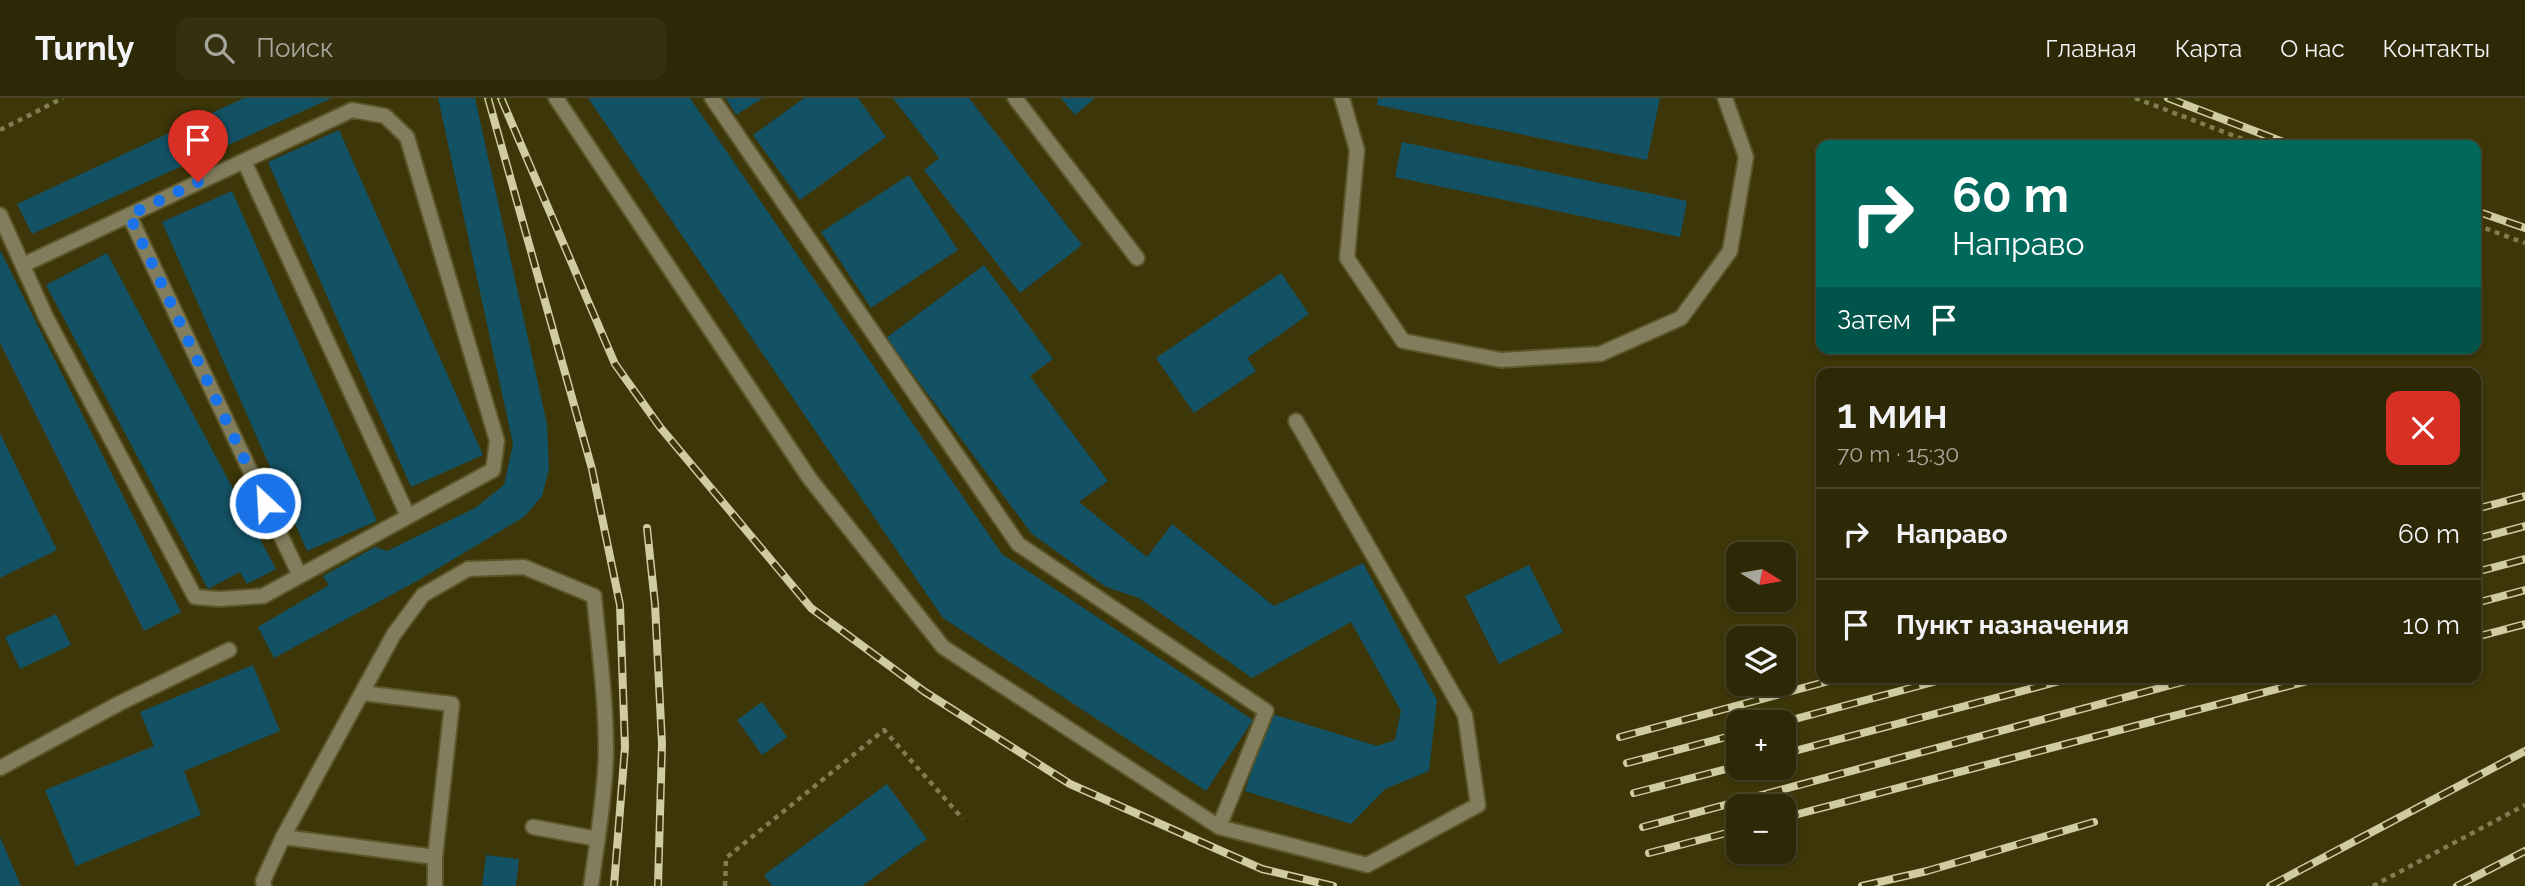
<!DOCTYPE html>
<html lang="ru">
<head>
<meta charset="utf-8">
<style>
  body { margin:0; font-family:Raleway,sans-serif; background:#353010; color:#f1f3f6; height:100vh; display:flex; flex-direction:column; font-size:26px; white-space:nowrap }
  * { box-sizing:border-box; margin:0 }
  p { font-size:23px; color:#a7a69b }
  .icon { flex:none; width:38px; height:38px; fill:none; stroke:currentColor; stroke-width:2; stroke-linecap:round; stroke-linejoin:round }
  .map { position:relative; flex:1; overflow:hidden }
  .side { position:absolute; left:1816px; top:270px; width:665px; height:315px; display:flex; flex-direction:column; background:#2d2806; border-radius:14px; box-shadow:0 2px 5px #0004,0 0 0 2px #484428 }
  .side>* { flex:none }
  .banner { position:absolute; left:1816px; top:42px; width:665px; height:214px; border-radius:14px; box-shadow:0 2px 5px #0004,0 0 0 2px #484428; background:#00695c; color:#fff; overflow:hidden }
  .needle { width:46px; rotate:101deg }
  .fabs { position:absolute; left:1726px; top:444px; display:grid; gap:14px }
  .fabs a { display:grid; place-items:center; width:70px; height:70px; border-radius:14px; background:#2d2806; box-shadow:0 2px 5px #0004,0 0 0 2px #484428; font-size:35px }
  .pin { position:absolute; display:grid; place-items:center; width:60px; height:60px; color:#fff; margin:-72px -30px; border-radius:50% 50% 50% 0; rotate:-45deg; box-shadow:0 0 7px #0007 }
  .pin .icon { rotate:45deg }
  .me { position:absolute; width:77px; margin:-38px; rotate:335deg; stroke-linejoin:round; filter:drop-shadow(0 0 5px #0008) }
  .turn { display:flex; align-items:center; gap:24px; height:147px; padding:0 21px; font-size:32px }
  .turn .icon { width:91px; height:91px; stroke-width:2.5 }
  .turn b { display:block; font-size:49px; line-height:60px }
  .then { display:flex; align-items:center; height:66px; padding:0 21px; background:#0003; gap:14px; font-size:26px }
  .round { display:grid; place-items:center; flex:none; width:74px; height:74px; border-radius:14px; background:#353010 }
  .head { display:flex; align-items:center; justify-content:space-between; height:119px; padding:0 21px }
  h1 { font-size:42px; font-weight:600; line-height:52px }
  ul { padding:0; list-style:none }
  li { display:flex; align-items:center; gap:21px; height:91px; padding:0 21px; border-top:2px solid #484428 }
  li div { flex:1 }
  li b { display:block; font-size:26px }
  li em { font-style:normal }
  header { display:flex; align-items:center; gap:42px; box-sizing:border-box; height:98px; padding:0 35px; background:#2d2806; border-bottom:2px solid #484428 }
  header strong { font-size:33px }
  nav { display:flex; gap:38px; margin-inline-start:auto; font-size:24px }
  .search { width:490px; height:63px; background:#353010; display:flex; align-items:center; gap:18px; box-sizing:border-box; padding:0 24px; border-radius:14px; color:#a7a69b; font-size:26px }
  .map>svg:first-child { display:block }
  .building { fill:#135265 }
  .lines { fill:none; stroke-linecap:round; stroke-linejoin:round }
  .lane-casing { stroke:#5b5528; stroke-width:18 }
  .street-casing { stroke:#5b5528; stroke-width:18 }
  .path { stroke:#827c50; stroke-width:4.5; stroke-dasharray:5 5; stroke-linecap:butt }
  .lane { stroke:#817d5d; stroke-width:14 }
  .street { stroke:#817d5d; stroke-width:14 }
  .rail-casing { stroke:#d0cba1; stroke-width:8 }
  .rail { stroke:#3c3608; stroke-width:5; stroke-dasharray:16; stroke-linecap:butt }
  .route { stroke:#1a73e8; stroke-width:12; stroke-dasharray:0 21.6 }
</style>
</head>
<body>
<header>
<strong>Turnly</strong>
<div class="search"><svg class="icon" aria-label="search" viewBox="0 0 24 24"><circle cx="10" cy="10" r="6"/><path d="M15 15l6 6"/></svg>Поиск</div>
<nav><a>Главная</a><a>Карта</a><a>О нас</a><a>Контакты</a></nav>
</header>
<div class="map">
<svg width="2525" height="788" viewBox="0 0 2525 788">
  <rect width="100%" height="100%" fill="#3c3608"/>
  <path class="building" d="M244,0h88l-300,136 -15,-30z
    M438,0h37l72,326 2,45 -7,27 -18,21 -107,64 -143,77 -16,-31 71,-42 -6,-9 52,-29 12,4 88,-43 29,-23 9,-41z
    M588,0h102l312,456 251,166 -47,71 -263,-173z
    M726,0h37l-27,17z
    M804,0h54l28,39 -86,63 -47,-65z
    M893,0h76l113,147 -62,48 -96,-123 15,-12z
    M1061,0h34l-20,17z
    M1378,0h282l-13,62 -270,-55z
    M339,32l144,325 -72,32 -143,-325z
    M1402,44l285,59 -7,36 -285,-60z
    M909,77l49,75 -87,58 -50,-76z
    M232,93l145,330 -70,30 -145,-329z
    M0,152l181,362 -37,19 -144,-288z
    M107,155l169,316 -29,15 -7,-12 -32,17 -162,-304z
    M984,167l69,94 -23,17 78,105 -29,21 68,55 25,-33 102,82 89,-43 74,137 -8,71 -44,18 -34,35 -106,-33 24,-78 108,33 18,-6 6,-29 -50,-89 -99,56 -113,-80 -33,-11 -74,-53 -146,-196z
    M1281,175l28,41 -62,44 9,13 -62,42 -38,-55z
    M0,335l57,117 -57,28z
    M1529,467l34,67 -64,32 -34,-68z
    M56,516l15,31 -51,24 -15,-32z
    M253,567l27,66 -96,40 17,44 -125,51 -31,-76 109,-44 -14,-34z
    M762,604l25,35 -25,18 -25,-35z
    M887,686l40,55 -65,47h-90l-8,-11z
    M0,739l21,49h-21z
    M486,757l33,4 -3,27h-34z"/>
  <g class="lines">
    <defs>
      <path id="lane" d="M556,0l254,381 133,168 276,180 148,38 111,-60 -13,-90 -169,-294
        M712,0l306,446 248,167 -47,116
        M1015,0l122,160
        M1342,0l15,52 -10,108 56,83 98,19 99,-6 81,-36 49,-67 16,-94 -21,-59
        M244,63l164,355
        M0,117l46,102 149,280 24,2 44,-3 230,-126 4,-29 -90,-304 -22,-21 -33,-6 -329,155
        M129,117l171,361
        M0,670l120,-65 109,-53
        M533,729l65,12
        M283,739l152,20 17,-153 -90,-11
        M264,788l-1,-5 20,-44 111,-203 29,-39 45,-26 56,-2 70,29
        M435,788v-29"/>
      <path id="street" d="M591,788c6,-44 14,-90 15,-134 0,-52 -7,-104 -12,-156"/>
    </defs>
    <use href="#lane" class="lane-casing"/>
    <use href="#street" class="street-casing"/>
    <path class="path" d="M2135,0l123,47
      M0,32l63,-32
      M2476,127l49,18
      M725,788l1,-28 158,-128 79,89
      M2373,788l152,-81"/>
    <use href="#lane" class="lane"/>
    <use href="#street" class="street"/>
    <defs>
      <path id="rail" d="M488,0l104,371 28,136 5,142 -11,139
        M501,0l114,266 45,63 151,181 114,84 145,92 192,85 71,17
        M2168,0l123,47
        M2476,113l49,17
        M2476,411l49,-13
        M647,430l8,76 7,140 -4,142
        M2476,441l49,-13
        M2476,474l49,-13
        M2476,505l49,-13
        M2476,539l49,-13
        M1780,625l172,-46
        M1620,639l224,-60
        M1783,656l292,-77
        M1627,665l111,-29
        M1634,695l104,-27
        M1783,720l540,-141
        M1643,729l558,-150
        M1649,755l89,-23
        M1862,788l65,-15 167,-49
        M2270,788l255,-135
        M2457,788l68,-35"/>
    </defs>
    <use href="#rail" class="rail-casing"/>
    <use href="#rail" class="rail"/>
  </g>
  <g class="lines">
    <path class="route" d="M198,84l-69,33 136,288"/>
  </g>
</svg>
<div class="fabs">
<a><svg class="needle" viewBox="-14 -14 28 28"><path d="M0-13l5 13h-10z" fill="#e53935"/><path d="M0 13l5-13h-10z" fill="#a7a69b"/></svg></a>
<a><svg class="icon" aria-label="layers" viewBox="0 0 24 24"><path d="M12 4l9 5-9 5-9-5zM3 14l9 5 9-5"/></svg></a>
<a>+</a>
<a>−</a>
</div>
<div class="pin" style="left:198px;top:84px;background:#d93025"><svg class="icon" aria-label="arrive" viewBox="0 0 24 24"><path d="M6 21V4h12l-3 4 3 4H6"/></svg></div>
<svg class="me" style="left:265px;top:405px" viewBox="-20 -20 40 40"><circle r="17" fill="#1a73e8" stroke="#fff" stroke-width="3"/><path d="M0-11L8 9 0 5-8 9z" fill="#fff"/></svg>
<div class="banner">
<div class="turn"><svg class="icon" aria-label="right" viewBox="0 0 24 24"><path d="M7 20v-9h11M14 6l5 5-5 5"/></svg><div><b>60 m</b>Направо</div></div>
<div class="then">Затем<svg class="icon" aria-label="arrive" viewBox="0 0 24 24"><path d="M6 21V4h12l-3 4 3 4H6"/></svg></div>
</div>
<section class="side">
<div class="head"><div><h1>1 мин</h1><p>70 m · 15:30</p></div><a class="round" style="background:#d93025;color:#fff"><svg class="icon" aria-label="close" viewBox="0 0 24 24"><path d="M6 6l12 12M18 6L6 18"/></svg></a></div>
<ul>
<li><svg class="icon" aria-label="right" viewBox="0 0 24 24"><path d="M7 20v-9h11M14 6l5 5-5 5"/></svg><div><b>Направо</b></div><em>60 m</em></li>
<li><svg class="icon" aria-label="arrive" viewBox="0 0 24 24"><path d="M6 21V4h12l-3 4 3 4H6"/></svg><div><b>Пункт назначения</b></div><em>10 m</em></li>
</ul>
</section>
</div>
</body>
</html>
